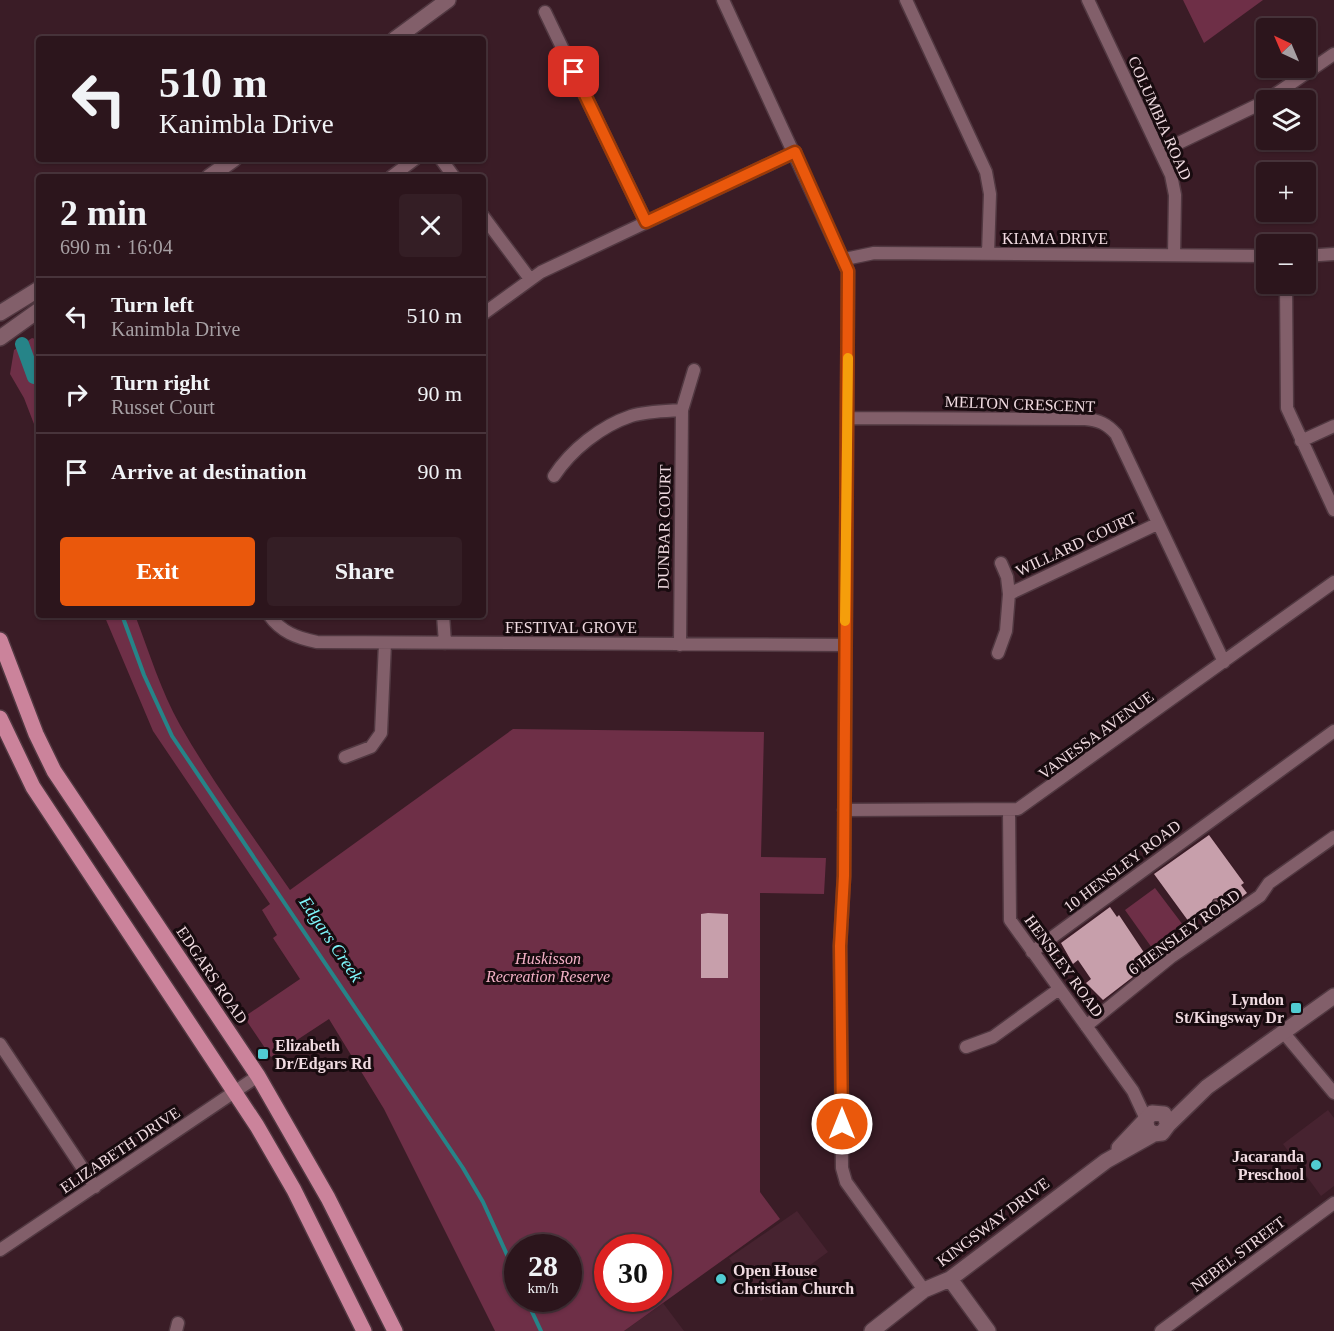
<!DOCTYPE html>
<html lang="en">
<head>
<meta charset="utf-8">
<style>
  body { margin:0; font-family:"Times New Roman",serif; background:#341e25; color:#f1f3f6; height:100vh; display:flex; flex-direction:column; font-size:22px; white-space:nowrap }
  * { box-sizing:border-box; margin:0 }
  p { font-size:20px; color:#a69fa3 }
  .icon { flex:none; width:33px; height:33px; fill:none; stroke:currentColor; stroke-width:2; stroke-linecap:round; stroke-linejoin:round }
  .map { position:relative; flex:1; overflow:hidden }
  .sheet { position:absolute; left:36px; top:174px; width:450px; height:444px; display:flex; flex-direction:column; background:#2c151c; border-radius:6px; box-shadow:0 2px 4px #0004,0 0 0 2px #48343b }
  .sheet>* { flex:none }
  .banner { position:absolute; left:36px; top:36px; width:450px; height:126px; border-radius:6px; box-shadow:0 2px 4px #0004,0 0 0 2px #48343b; background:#2c151c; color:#f1f3f6; overflow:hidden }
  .needle { width:39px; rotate:316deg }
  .controls { position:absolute; left:1256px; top:18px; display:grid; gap:12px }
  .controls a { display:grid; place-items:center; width:60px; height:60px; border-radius:6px; background:#2c151c; box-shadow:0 2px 4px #0004,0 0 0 2px #48343b; font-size:30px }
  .speed { position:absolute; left:504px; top:1234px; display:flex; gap:12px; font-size:30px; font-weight:700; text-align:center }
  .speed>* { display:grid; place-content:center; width:78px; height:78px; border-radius:50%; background:#2c151c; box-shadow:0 2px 4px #0004,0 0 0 2px #48343b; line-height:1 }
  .speed small { font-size:15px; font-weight:400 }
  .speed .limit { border:9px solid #d22; background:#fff; color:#111 }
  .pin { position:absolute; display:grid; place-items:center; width:51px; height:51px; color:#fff; margin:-26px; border-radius:12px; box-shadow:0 3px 9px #0006 }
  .me { position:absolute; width:66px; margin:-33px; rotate:0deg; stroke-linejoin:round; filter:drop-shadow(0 0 4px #0008) }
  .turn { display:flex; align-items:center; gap:21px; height:126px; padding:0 24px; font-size:27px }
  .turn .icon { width:78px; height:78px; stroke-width:2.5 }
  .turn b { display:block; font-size:42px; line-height:51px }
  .round { display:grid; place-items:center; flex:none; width:63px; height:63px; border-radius:6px; background:#341e25 }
  .summary { display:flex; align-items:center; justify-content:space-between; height:102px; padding:0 24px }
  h1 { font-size:36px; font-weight:700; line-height:45px }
  .action { display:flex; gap:12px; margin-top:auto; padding:12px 24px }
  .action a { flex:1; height:69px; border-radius:6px; background:#ea580c; color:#fff; font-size:24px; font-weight:700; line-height:69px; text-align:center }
  .action a+a { background:#341e25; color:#f1f3f6 }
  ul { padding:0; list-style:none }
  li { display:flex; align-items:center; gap:18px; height:78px; padding:0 24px; border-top:2px solid #48343b }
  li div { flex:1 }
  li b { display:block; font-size:22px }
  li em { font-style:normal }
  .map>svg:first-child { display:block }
  .built { fill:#472330 }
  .green { fill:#6e2f47; fill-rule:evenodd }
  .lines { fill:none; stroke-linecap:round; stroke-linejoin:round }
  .stream { stroke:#268488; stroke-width:4 }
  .canal { stroke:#268488; stroke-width:14 }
  .building { fill:#c79fab }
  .service-casing { stroke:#513841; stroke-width:9 }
  .minor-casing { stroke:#513841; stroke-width:15 }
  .tertiary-casing { stroke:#513841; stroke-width:18 }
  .primary-casing { stroke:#513841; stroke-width:18 }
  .service { stroke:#825f6a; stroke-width:6 }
  .minor { stroke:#825f6a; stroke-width:12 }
  .tertiary { stroke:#825f6a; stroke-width:15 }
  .primary { stroke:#cb839b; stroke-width:15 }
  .route-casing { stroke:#983908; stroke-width:15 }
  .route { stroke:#ea580c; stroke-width:10 }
  .slow { stroke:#f59e0b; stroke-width:10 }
  .poi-dot { fill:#51ccd2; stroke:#180b0f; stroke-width:2 }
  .labels { text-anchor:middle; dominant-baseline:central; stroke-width:6; stroke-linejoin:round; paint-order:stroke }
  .street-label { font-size:16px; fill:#f0dbe1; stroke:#180b0f }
  .park-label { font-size:16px; font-style:italic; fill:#f3b1c6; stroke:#180b0f }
  .poi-label { font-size:16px; font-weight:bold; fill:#f0dbe1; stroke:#180b0f; text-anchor:end }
  .water-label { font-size:18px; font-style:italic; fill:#7ff7fc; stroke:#180b0f }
</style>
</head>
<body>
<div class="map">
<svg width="1334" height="1331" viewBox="0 0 1334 1331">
  <rect width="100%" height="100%" fill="#3a1c26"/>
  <path class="built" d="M1328,1110l6,8v68l-13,10 -38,-52z
    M797,1211l31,41 -67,49 -32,-43z
    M663,1303l21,28h-60z"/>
  <path class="green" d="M1183,0h80l-59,43z
    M32,338l7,2v97l-15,-39 -14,-24 4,-24z
    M104,615h31c14,37 26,76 45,110 33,58 73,111 110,165l223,-161 251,3 -3,125 65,1 -2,36 -64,-1v299l20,27 -156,112h-129l-111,-222 -55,-90 -58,38 -27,-40 56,-38 -27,-41 4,-3 -15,-25 8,-6 -117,-173zM518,1248h50v51h-50zM608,1248h50v51h-50z
    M1155,888l28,37 -31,23 -27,-38z"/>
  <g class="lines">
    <path class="stream" d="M34,377l5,14
      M122,615l22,60 28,61 291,432 20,34 35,77
      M526,1299l15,32"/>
    <path class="canal" d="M22,344l12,33"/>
  </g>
  <path class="building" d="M1209,835l35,48 -3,2 6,8 -20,15 -9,-10 -5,1 -1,7 -23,16 -35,-48z
    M1110,907l7,10 2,-2 32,48 -48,37 -17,-17 5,-4 -13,-19 -5,4 -12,-21z
    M708,913l20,1v64h-27v-64z"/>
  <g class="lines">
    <defs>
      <path id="service" d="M1216,903l11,14"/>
      <path id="minor" d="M723,0l125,271 -4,605 -4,70 2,222 4,14 78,108
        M906,0l80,172 4,22 -2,60
        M1088,0l83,175 4,20 -1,60
        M545,12l101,210
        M1267,100l67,-46
        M1160,152l106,-51
        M441,159l13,18
        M391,177l24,-18
        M483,216l47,63
        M1305,256l29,-2
        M845,259l29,-6 392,3
        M1286,284l1,124 47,102
        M483,314l58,-42 254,-120
        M847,418l238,1c14,1 22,5 31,15l108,228
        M1301,441l33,-15
        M554,476c17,-26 47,-50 77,-60 16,-5 34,-5 51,-6
        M1001,563l6,14 2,17
        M269,615c12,17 28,23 48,27l528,3
        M443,615l2,28
        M680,645l2,-235 12,-40
        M998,653l8,-22 3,-37 148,-70
        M345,757l26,-10 10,-14 4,-90
        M844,810l174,-1 316,-227
        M1009,811l1,109 123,171 13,28
        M1032,952l302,-221
        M1086,1026l85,-69 89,-61 9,-13 65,-46
        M1283,1032l51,61
        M0,1044l95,143
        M966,1047l27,-10 66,-48
        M0,1250l258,-174
        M176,1331l2,-8
        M1161,1331l173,-128"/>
      <path id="tertiary" d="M395,39l53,-39
        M209,177l25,-18
        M0,313l39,-24
        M0,338l39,-28
        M1168,1125l39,-38 127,-91
        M1119,1148l33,-35 12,1 4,11 -6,8 -8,1 -7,-5 -1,-8
        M950,1279l38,52
        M872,1331l52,-41 26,-11 156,-118 48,-27"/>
      <path id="primary" d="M0,640l36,94 18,37 204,305 70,122 67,133
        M0,718l33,69 224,339 37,64 70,141"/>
    </defs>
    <use href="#service" class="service-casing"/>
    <use href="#minor" class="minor-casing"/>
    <use href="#tertiary" class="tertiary-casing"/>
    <use href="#primary" class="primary-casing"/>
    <use href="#service" class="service"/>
    <use href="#minor" class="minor"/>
    <use href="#tertiary" class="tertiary"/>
    <use href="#primary" class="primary"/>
  </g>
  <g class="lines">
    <defs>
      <path id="route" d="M574,72l72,150 149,-70 53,119 -4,605 -4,70 2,178"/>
    </defs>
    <use href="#route" class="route-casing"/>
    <use href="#route" class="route"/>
    <path class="slow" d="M845,621l3,-263"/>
  </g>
  <g class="poi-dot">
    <rect x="1290" y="1002" width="12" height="12" rx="3"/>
    <rect x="257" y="1048" width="12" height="12" rx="3"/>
    <circle cx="1316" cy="1165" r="6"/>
    <circle cx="721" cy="1279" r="6"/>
  </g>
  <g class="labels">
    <g class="street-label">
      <text transform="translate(1160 118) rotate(66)">COLUMBIA ROAD</text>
      <text x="1055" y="238">KIAMA DRIVE</text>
      <text transform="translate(1020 404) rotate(2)">MELTON CRESCENT</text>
      <text transform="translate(664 527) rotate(-89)">DUNBAR COURT</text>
      <text transform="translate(1076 544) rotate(-25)">WILLARD COURT</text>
      <text x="571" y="627">FESTIVAL GROVE</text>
      <text transform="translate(1096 735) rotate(-36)">VANESSA AVENUE</text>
      <text transform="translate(1122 866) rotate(-37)">10 HENSLEY ROAD</text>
      <text transform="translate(1184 932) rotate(-36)">6 HENSLEY ROAD</text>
      <text transform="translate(1064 966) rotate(54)">HENSLEY ROAD</text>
      <text transform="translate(212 975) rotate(56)">EDGARS ROAD</text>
      <text transform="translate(120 1150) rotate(-34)">ELIZABETH DRIVE</text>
      <text transform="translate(993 1222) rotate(-37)">KINGSWAY DRIVE</text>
      <text transform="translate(1238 1254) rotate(-37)">NEBEL STREET</text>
    </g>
    <g class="park-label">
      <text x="548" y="958">Huskisson<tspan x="548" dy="18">Recreation Reserve</tspan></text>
    </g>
    <g class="poi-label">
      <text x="1284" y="999">Lyndon<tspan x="1284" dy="18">St/Kingsway Dr</tspan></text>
      <text x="275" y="1045" text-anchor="start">Elizabeth<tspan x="275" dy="18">Dr/Edgars Rd</tspan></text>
      <text x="1304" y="1156">Jacaranda<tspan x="1304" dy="18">Preschool</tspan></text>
      <text x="733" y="1270" text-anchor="start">Open House<tspan x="733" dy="18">Christian Church</tspan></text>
    </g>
    <g class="water-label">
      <text transform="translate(331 939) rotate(56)">Edgars Creek</text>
    </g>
  </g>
</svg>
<div class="controls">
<a><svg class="needle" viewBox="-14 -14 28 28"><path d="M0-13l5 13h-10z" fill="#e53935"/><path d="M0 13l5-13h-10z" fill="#a69fa3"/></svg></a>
<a><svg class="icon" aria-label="layers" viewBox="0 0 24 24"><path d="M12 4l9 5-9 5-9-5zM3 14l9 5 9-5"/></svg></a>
<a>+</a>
<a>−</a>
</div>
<div class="speed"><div>28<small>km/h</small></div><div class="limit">30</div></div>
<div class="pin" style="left:574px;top:72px;background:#d93025"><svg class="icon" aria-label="arrive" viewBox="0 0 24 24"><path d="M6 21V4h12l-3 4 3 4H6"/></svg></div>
<svg class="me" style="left:842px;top:1124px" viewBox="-20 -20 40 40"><circle r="17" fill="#ea580c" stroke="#fff" stroke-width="3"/><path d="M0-11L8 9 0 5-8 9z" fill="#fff"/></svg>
<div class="banner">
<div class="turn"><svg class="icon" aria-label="left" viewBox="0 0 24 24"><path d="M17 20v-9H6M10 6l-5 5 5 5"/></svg><div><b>510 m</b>Kanimbla Drive</div></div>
</div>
<section class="sheet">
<div class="summary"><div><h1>2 min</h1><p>690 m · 16:04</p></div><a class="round"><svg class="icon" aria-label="close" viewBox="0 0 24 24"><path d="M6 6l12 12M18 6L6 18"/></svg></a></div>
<ul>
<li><svg class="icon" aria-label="left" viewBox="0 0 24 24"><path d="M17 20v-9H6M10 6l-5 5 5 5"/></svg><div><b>Turn left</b><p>Kanimbla Drive</p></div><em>510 m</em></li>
<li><svg class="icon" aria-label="right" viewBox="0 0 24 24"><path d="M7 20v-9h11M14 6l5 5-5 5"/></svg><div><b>Turn right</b><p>Russet Court</p></div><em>90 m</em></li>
<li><svg class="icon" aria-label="arrive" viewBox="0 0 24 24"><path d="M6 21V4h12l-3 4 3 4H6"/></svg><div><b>Arrive at destination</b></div><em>90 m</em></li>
</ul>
<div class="action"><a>Exit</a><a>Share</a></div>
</section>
</div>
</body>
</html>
